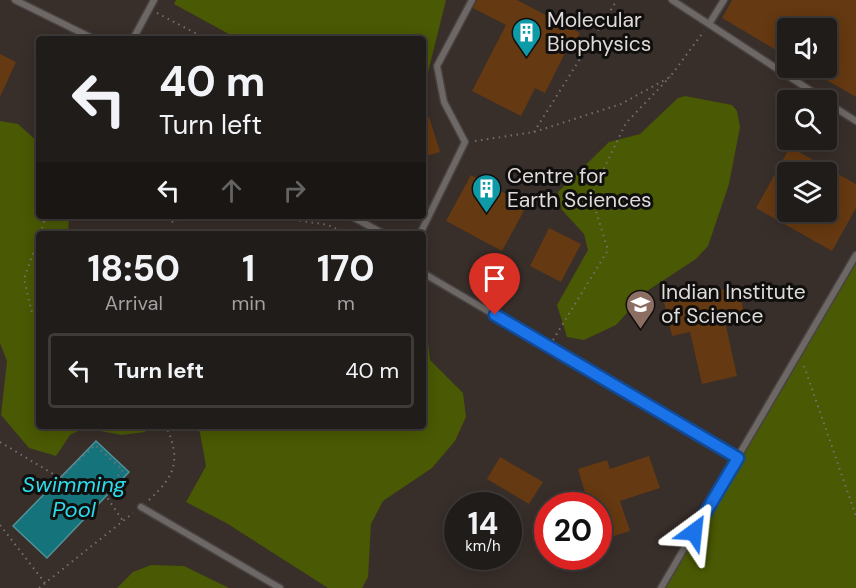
<!DOCTYPE html>
<html lang="en">
<head>
<meta charset="utf-8">
<style>
  body { margin:0; font-family:"DM Sans",sans-serif; background:#2d2927; color:#f1f3f6; height:100vh; display:flex; flex-direction:column; font-size:22px; white-space:nowrap }
  * { box-sizing:border-box; margin:0 }
  p { font-size:20px; color:#a2a1a2 }
  .icon { flex:none; width:33px; height:33px; fill:none; stroke:currentColor; stroke-width:2; stroke-linecap:round; stroke-linejoin:round }
  .map { position:relative; flex:1; overflow:hidden }
  .sheet { position:absolute; left:36px; top:231px; width:390px; height:198px; display:flex; flex-direction:column; background:#201c1a; border-radius:6px; box-shadow:0 3px 15px #0003,0 0 0 2px #3d3a39 }
  .sheet>* { flex:none }
  .top-card { position:absolute; left:36px; top:36px; width:390px; height:183px; border-radius:6px; box-shadow:0 3px 15px #0003,0 0 0 2px #3d3a39; background:#201c1a; color:#f1f3f6; overflow:hidden }
  .controls { position:absolute; left:777px; top:18px; display:grid; gap:12px }
  .controls a { display:grid; place-items:center; width:60px; height:60px; border-radius:6px; background:#201c1a; box-shadow:0 3px 15px #0003,0 0 0 2px #3d3a39; font-size:30px }
  .speed { position:absolute; left:444px; top:492px; display:flex; gap:12px; font-size:30px; font-weight:700; text-align:center }
  .speed>* { display:grid; place-content:center; width:78px; height:78px; border-radius:50%; background:#201c1a; box-shadow:0 3px 15px #0003,0 0 0 2px #3d3a39; line-height:1 }
  .speed small { font-size:15px; font-weight:400 }
  .speed .limit { border:9px solid #d22; background:#fff; color:#111 }
  .pin { position:absolute; display:grid; place-items:center; width:51px; height:51px; color:#fff; margin:-62px -26px; border-radius:50% 50% 50% 0; rotate:-45deg; box-shadow:0 0 6px #0007 }
  .pin .icon { rotate:45deg }
  .me { position:absolute; width:66px; margin:-33px; rotate:30deg; stroke-linejoin:round; filter:drop-shadow(0 0 4px #0008) }
  .turn { display:flex; align-items:center; gap:21px; height:126px; padding:0 24px; font-size:27px }
  .turn .icon { width:78px; height:78px; stroke-width:2.5 }
  .turn b { display:block; font-size:42px; line-height:51px }
  .lanes { display:flex; align-items:center; height:57px; padding:0 24px; background:#0003; justify-content:center; gap:30px; direction:ltr }
  .lanes .off { opacity:.35 }
  .eta { display:flex; justify-content:space-evenly; align-items:center; height:102px; text-align:center }
  .eta b { font-size:36px; font-weight:700; line-height:42px }
  ul { padding:0; list-style:none }
  li { display:flex; align-items:center; gap:18px; height:75px; margin:0 12px 9px; padding:0 12px; border:3px solid #3d3a39; border-radius:6px }
  li div { flex:1 }
  li b { display:block; font-size:22px }
  li em { font-style:normal }
  .map>svg:first-child { display:block }
  .built { fill:#382e2a; fill-rule:evenodd }
  .forest { fill:#4a5903 }
  .water { fill:#15737c; stroke:#529298; stroke-width:1.5 }
  .building { fill:#653911; fill-rule:evenodd }
  .lines { fill:none; stroke-linecap:round; stroke-linejoin:round }
  .service-casing { stroke:#484342; stroke-width:9 }
  .path { stroke:#767170; stroke-width:2; stroke-dasharray:1.5 4.5; stroke-linecap:butt }
  .service { stroke:#6d6865; stroke-width:6 }
  .route-casing { stroke:#114b97; stroke-width:15 }
  .route { stroke:#1a73e8; stroke-width:10 }
  .labels { text-anchor:middle; dominant-baseline:central; stroke-width:6; stroke-linejoin:round; paint-order:stroke }
  .poi-label { font-size:21px; fill:#dfdbda; stroke:#110f0e; text-anchor:start }
  .water-label { font-size:22px; font-style:italic; fill:#2ddbeb; stroke:#110f0e }
</style>
</head>
<body>
<div class="map">
<svg width="856" height="588" viewBox="0 0 856 588">
  <rect width="100%" height="100%" fill="#2a2523"/>
  <path class="built" d="M0,0h856v588h-856zM788,28h38v40h-38zM39,39h384v177h-384zM788,100h38v40h-38zM788,172h38v40h-38zM39,234h384v192h-384zM458,506h50v50h-50zM548,506h50v50h-50z"/>
  <path class="forest" d="M176,0h270l-23,92v-53h-185l-64,-35z
    M685,96l47,9 5,6 3,16 -11,57 -21,62 -12,13 -49,32 -31,34 -32,15 -17,-3 -10,-32 31,-55 -4,-16 -22,-24 -4,-18 51,-50 31,-8 38,-36z
    M0,121l18,3 21,19v73h30l-1,18h-29v192h109l-3,6 -23,3 -38,-7 -14,7 -14,21 -27,-8 -28,-33 6,-54 -7,-18z
    M856,255v333h-195z
    M423,314l2,2 5,44 33,33 3,24 -11,24 -23,27 -49,33 -12,23 -3,53 -6,11h-34l-100,-64 -42,-22 20,-36 -6,-33 -3,-7h226z
    M151,565l33,1 45,22h-112l16,-16z"/>
  <path class="water" d="M96,441l33,31 -82,86 -34,-32z"/>
  <path class="building" d="M477,0h40l63,33 -5,10 -4,-2 -26,52 -10,-5 -14,28 -49,-25 34,-66 -33,-17z
    M732,0h124v97l-50,-29h20v-40h-38v29l-66,-39z
    M0,54l16,8 -16,35z
    M429,117l11,35 -17,5v-38z
    M790,147l66,37v24l-24,43 -76,-43zM788,172h38v40h-38z
    M471,175l56,30 -25,46 -56,-30z
    M549,228l32,16 -20,38 -31,-16z
    M738,286l8,36 -20,4 11,50 -35,8 -12,-52 -18,4 -8,-34z
    M649,456l11,32 -40,13 10,30 -29,9 -3,-6v-28h-9l-11,-37 29,-9 3,9z
    M500,457l43,25 -14,22 -42,-25z"/>
  <g class="lines">
    <defs>
      <path id="service" d="M15,0l79,39
        M672,0l153,100
        M709,24l15,-24
        M133,39l21,-39
        M826,102l30,19
        M351,216l33,18
        M420,234l45,-92 -21,-40 -7,-36 35,-66
        M423,273l315,185
        M141,507l139,81
        M661,588l195,-333"/>
    </defs>
    <use href="#service" class="service-casing"/>
    <path class="path" d="M157,13l42,22 -2,4
      M534,132l83,-132
      M475,141l59,-9 87,-28 49,-27 34,-46
      M161,216l14,7 3,-7
      M201,216l7,3 22,-3
      M270,216l58,9 19,9
      M40,234l6,-18
      M39,236l-15,43 8,34 7,5
      M553,340l55,-90 -17,-55 35,-72 44,-46
      M804,366l52,150
      M0,442l60,36 35,-33 28,25 -19,23 19,28
      M149,500c27,-25 32,-40 17,-74
      M0,525l45,58
      M39,588l94,-75"/>
    <use href="#service" class="service"/>
  </g>
  <g class="lines">
    <defs>
      <path id="route" d="M495,315l243,143 -44,74"/>
    </defs>
    <use href="#route" class="route-casing"/>
    <use href="#route" class="route"/>
  </g>
  <defs>
    <symbol id="building-pin" viewBox="-11 -11 22 30"><path d="M0 17L-7.5 6A9.5 9.5 0 1 1 7.5 6Z" fill="#0f9aa8" stroke="#110f0e"/><path d="M-4-6H4V6H1V3H-1V6H-4ZM-2.5-4.3h1.7v1.8h-1.7ZM.8-4.3h1.7v1.8H.8ZM-2.5-1h1.7V.8h-1.7ZM.8-1h1.7V.8H.8Z" fill="#fff"/></symbol>
    <symbol id="university-pin" viewBox="-11 -11 22 30"><path d="M0 17L-7.5 6A9.5 9.5 0 1 1 7.5 6Z" fill="#8d6e63" stroke="#110f0e"/><path d="M0-5L7-2L0 1L-7-2ZM-4 1L0 2.5L4 1V4Q0 6-4 4Z" fill="#fff"/></symbol>
  </defs>
  <g fill-rule="evenodd">
    <use href="#building-pin" x="510" y="16" width="33" height="45"/>
    <use href="#building-pin" x="470" y="172" width="33" height="45"/>
    <use href="#university-pin" x="624" y="288" width="33" height="45"/>
  </g>
  <g class="labels">
    <g class="poi-label">
      <text x="547" y="20">Molecular<tspan x="547" dy="24">Biophysics</tspan></text>
      <text x="507" y="176">Centre for<tspan x="507" dy="24">Earth Sciences</tspan></text>
      <text x="661" y="292">Indian Institute<tspan x="661" dy="24">of Science</tspan></text>
    </g>
    <g class="water-label">
      <text x="74" y="484">Swimming<tspan x="74" dy="25">Pool</tspan></text>
    </g>
  </g>
</svg>
<div class="controls">
<a><svg class="icon" aria-label="sound" viewBox="0 0 24 24"><path d="M4 9h4l5-4v14l-5-4H4zM17 9q2 3 0 6"/></svg></a>
<a><svg class="icon" aria-label="search" viewBox="0 0 24 24"><circle cx="10" cy="10" r="6"/><path d="M15 15l6 6"/></svg></a>
<a><svg class="icon" aria-label="layers" viewBox="0 0 24 24"><path d="M12 4l9 5-9 5-9-5zM3 14l9 5 9-5"/></svg></a>
</div>
<div class="speed"><div>14<small>km/h</small></div><div class="limit">20</div></div>
<div class="pin" style="left:495px;top:315px;background:#d93025"><svg class="icon" aria-label="arrive" viewBox="0 0 24 24"><path d="M6 21V4h12l-3 4 3 4H6"/></svg></div>
<svg class="me" style="left:694px;top:532px" viewBox="-20 -20 40 40"><path d="M0-17L14 15 0 8-14 15z" fill="#1a73e8" stroke="#fff" stroke-width="4"/></svg>
<div class="top-card">
<div class="turn"><svg class="icon" aria-label="left" viewBox="0 0 24 24"><path d="M17 20v-9H6M10 6l-5 5 5 5"/></svg><div><b>40 m</b>Turn left</div></div>
<div class="lanes"><svg class="icon" aria-label="left" viewBox="0 0 24 24"><path d="M17 20v-9H6M10 6l-5 5 5 5"/></svg><svg class="icon off" aria-label="ahead" viewBox="0 0 24 24"><path d="M12 20V5M6 11l6-6 6 6"/></svg><svg class="icon off" aria-label="right" viewBox="0 0 24 24"><path d="M7 20v-9h11M14 6l5 5-5 5"/></svg></div>
</div>
<section class="sheet">
<div class="eta">
<div><b>18:50</b><p>Arrival</p></div>
<div><b>1</b><p>min</p></div>
<div><b>170</b><p>m</p></div>
</div>
<ul>
<li><svg class="icon" aria-label="left" viewBox="0 0 24 24"><path d="M17 20v-9H6M10 6l-5 5 5 5"/></svg><div><b>Turn left</b></div><em>40 m</em></li>
</ul>
</section>
</div>
</body>
</html>
